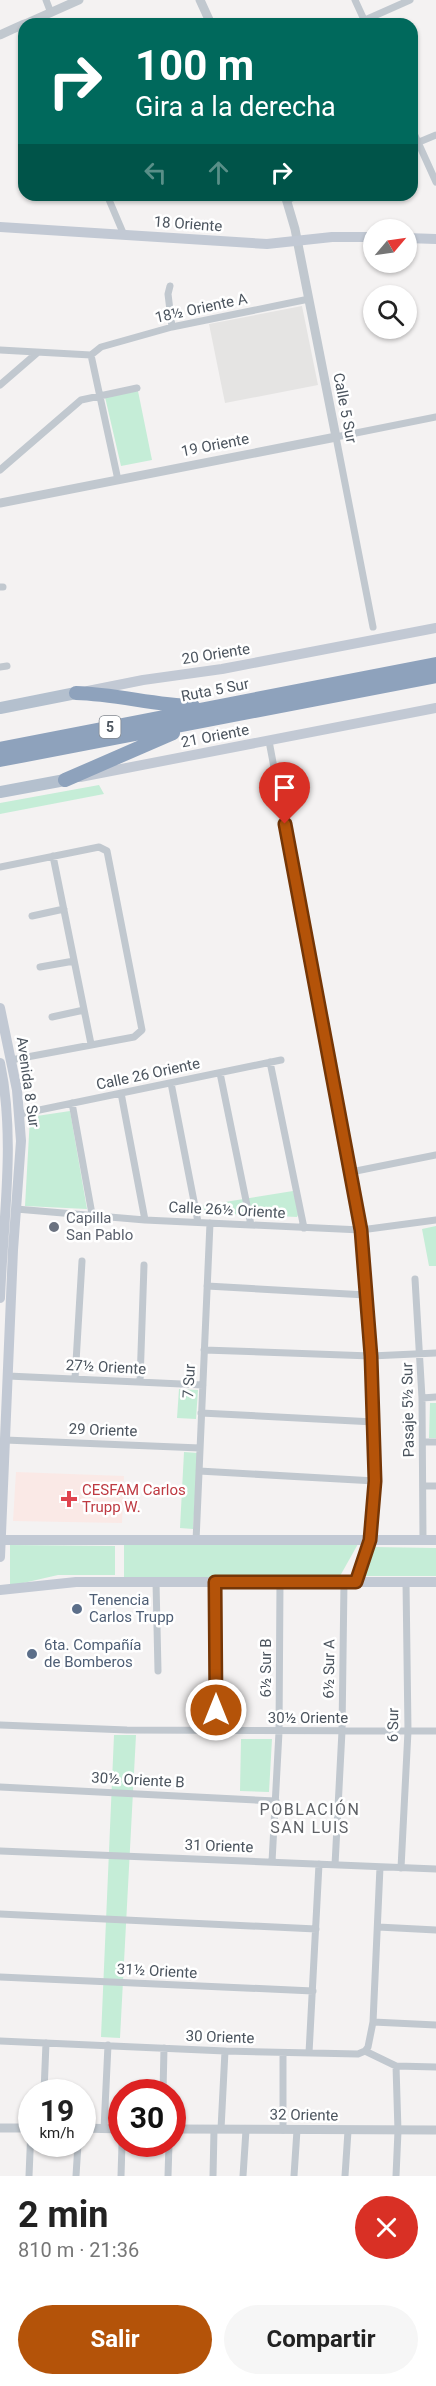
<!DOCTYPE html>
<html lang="es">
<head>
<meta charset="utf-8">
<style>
  body { margin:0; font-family:Roboto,sans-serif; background:#f6f6f6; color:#222; height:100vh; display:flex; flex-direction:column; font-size:22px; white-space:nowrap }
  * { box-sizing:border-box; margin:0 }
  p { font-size:20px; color:#767676 }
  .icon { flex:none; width:33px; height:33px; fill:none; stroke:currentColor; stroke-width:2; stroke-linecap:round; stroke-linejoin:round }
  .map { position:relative; height:2176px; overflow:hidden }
  .drawer { display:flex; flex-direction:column; background:#fff; flex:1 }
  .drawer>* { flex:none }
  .guide { position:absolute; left:18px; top:18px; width:400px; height:183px; border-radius:18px; box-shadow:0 2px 4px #0004; background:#00695c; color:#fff; overflow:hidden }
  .needle { width:39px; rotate:61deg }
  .controls { position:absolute; left:363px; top:219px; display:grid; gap:12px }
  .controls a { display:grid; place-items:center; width:54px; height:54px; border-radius:50%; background:#fff; box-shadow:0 2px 4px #0004; font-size:30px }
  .speed { position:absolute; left:18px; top:2079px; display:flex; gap:12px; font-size:30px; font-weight:700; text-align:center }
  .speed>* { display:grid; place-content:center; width:78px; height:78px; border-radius:50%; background:#fff; box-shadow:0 2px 4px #0004; line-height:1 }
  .speed small { font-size:15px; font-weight:400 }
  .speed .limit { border:9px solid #d22; background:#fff; color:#111 }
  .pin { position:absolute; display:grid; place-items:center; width:51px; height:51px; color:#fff; margin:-62px -26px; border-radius:50% 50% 50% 0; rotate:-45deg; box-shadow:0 0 6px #0007 }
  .pin .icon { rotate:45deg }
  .me { position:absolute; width:66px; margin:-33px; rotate:0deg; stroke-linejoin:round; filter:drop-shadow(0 0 4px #0008) }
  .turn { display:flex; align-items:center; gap:21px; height:126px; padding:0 18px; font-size:27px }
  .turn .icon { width:78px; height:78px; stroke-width:2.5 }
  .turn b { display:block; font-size:42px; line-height:51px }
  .lanes { display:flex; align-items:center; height:57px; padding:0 18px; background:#0003; justify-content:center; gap:30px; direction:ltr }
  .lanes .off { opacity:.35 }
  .round { display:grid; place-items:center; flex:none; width:63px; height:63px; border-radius:32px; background:#f6f6f6 }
  .head { display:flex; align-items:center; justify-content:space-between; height:102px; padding:0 18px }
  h1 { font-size:36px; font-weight:700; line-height:45px }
  .action { display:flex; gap:12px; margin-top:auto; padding:12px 18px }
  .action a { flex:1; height:69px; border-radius:36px; background:#b45309; color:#fff; font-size:24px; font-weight:700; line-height:69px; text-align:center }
  .action a+a { background:#f6f6f6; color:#222 }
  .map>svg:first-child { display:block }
  .education { fill:#e5e4e3 }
  .medical { fill:#fae9e6 }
  .green { fill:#c5edd7 }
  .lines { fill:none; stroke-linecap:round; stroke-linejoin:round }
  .minor { stroke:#c1c8cf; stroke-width:7 }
  .tertiary { stroke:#c1c8cf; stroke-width:9 }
  .secondary { stroke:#c2c9d4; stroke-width:10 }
  .primary { stroke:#b4c0ce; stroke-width:12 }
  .motorway { stroke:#8ea2bc; stroke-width:14 }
  .route-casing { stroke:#753606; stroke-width:15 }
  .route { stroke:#b45309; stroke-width:10 }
  .worship-dot { fill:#6b7280; stroke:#fff; stroke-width:2 }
  .health-dot { fill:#e0444e; stroke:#fff; stroke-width:2 }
  .service-dot { fill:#5c6f8a; stroke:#fff; stroke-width:2 }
  .labels { text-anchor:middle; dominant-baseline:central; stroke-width:5; stroke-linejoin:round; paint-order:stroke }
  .shield { fill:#fff; stroke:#81878e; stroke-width:1.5 }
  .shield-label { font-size:14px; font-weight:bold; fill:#4b545e }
  .street-label { font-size:15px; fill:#4b545e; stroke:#fff }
  .worship-label { font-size:15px; fill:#5b616d; stroke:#fff; text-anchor:start }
  .health-label { font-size:15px; fill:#be3a42; stroke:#fff; text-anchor:start }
  .service-label { font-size:15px; fill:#4e5e75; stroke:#fff; text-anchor:start }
  .neighbourhood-label { font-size:16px; letter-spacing:1.5px; fill:#5f6267; stroke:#fff }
</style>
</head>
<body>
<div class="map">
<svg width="436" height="2176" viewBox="0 0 436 2176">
  <rect width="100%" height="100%" fill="#f4f2f2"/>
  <path class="education" d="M302,306l16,79 -93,18 -16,-79z"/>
  <path class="medical" d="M16,1472l108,4 -2,47 -109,-2z"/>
  <path class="green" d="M138,391l14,69 -31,6 -16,-69z
    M99,785l5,9 -104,20v-11z
    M70,1111l17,98 -62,-3 5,-89z
    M293,1191l6,22 -2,4 -89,-4 -8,-7z
    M436,1226v40h-7l-7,-37z
    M179,1389l19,1 -2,29 -19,-1z
    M430,1403h6v35h-7z
    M184,1452l14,1 -5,76 -13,-1z
    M358,1544l-18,32 -216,2v-33z
    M10,1545l105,1v29h-57l-48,11z
    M372,1547l64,1v28h-74z
    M114,1735h22l-16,303 -19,-1z
    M241,1739h31l-3,53 -29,-1z"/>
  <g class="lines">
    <path class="minor" d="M46,0l5,13
      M355,0l11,24
      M356,24l54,-24
      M412,129l24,53
      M412,145l24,-10
      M107,195l17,40
      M287,200l12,-5
      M170,286l-2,8 4,33
      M0,350l91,5 10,-8 71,-20 137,-28
      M91,355l27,125
      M0,385l37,-32
      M0,470l81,-70 56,-12
      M0,587h3
      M373,627l-37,-190 100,-20
      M0,667l7,-1
      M269,741l92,489 10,126 4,125 -5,59 -14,42
      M53,856l38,188
      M0,867l99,-20 8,4 35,179 -8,7 -123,23
      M32,916l32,-7
      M40,967l34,-6
      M52,1017l32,-7
      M270,1062l34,166
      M220,1073l31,152
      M171,1083l27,139
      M121,1093l24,127
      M72,1103l20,111
      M20,1114l261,-54
      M351,1172l85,-17
      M16,1209l129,11 216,10 75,-10
      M415,1279l7,119 1,142
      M207,1286l159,9
      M204,1350l167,6 65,-3
      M8,1376l195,9
      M75,1379l7,-118
      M140,1382l4,-117
      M422,1398l14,-1
      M201,1413l173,9
      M5,1440l195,8
      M423,1442h13
      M199,1471l176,10
      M423,1486h13
      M196,1541l14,-318
      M156,1582l2,89
      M215,1582l1,149
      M0,1725l127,5 309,1
      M0,1787l276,14
      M0,1851l436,18
      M272,1862l7,-130 1,-150
      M335,1865l7,-134 2,-149
      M401,1868l7,-137 -2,-149
      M0,1914l316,15
      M378,1927l58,3
      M0,1977l313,14
      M373,2022l63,3
      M0,2041l225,10 133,3 7,-3 31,15 40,1
      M365,2051l3,-4 5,-25 7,-155
      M309,2053l10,-189
      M396,2066l2,65 -2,45
      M44,2092l2,-49
      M163,2092l1,-44
      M104,2129l4,-84
      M221,2129l4,-78
      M283,2130v-77
      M29,2176l2,-48
      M76,2176l2,-32
      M121,2176l1,-32
      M168,2176l1,-32
      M213,2176l1,-46
      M243,2176l3,-46
      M294,2176l3,-46
      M345,2176l3,-45"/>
    <path class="tertiary" d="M200,0l11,24
      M25,24l54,-24
      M0,35l24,-11
      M0,503l336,-66 -41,-208 -10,-34
      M0,2128h32
      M82,2128l40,1
      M172,2129l264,1"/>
    <path class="secondary" d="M0,227l267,17 65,-7h42
      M406,238l30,1
      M88,691l55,-11 79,-11 214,-41
      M80,777l356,-69
      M0,1008l17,82 4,51 -8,109 -13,307
      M0,1063c16,77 3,156 0,235
      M0,1540h436
      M0,1590l76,-8h360"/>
    <path class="primary" d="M0,708l76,-15
      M0,792l65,-12"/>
    <path class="motorway" d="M76,693c40,1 78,12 117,13
      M0,749l436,-85
      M0,760l436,-84
      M65,780l108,-47"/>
  </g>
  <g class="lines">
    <defs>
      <path id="route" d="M216,1710l-1,-128h141l14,-42 5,-59 -4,-125 -10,-126 -76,-406"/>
    </defs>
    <use href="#route" class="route-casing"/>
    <use href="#route" class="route"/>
  </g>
  <circle class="worship-dot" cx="54" cy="1227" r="6"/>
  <path class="health-dot" d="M66 1490h6v6h6v6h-6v6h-6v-6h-6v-6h6z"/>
  <g class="service-dot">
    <circle cx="77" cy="1609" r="6"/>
    <circle cx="32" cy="1654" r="6"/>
  </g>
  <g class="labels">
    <rect class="shield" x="99.5" y="716" width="21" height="22" rx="4.5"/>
    <g class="shield-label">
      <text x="110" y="727">5</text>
    </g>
    <g class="street-label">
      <text transform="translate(188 224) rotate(4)">18 Oriente</text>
      <text transform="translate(201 308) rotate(-12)">18½ Oriente A</text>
      <text transform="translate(345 408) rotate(79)">Calle 5 Sur</text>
      <text transform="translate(215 445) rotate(-11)">19 Oriente</text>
      <text transform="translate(216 654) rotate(-9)">20 Oriente</text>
      <text transform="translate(215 690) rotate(-11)">Ruta 5 Sur</text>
      <text transform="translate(215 736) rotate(-11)">21 Oriente</text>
      <text transform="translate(148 1074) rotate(-12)">Calle 26 Oriente</text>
      <text transform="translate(28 1082) rotate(82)">Avenida 8 Sur</text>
      <text transform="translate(227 1210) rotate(3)">Calle 26½ Oriente</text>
      <text transform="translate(106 1367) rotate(3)">27½ Oriente</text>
      <text transform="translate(189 1381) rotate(-87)">7 Sur</text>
      <text transform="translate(408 1410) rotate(-91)">Pasaje 5½ Sur</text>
      <text transform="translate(103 1430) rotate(2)">29 Oriente</text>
      <text transform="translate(266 1668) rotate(-90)">6½ Sur B</text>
      <text transform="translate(329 1669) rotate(-89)">6½ Sur A</text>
      <text x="308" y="1718">30½ Oriente</text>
      <text transform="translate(393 1725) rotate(-89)">6 Sur</text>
      <text transform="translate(138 1780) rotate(3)">30½ Oriente B</text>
      <text transform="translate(219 1846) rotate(2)">31 Oriente</text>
      <text transform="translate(157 1971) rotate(3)">31½ Oriente</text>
      <text transform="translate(220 2037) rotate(2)">30 Oriente</text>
      <text transform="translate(304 2115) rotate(1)">32 Oriente</text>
    </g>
    <g class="worship-label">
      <text x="66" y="1218">Capilla<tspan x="66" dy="17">San Pablo</tspan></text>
    </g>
    <g class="health-label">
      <text x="82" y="1490">CESFAM Carlos<tspan x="82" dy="17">Trupp W.</tspan></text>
    </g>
    <g class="service-label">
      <text x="89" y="1600">Tenencia<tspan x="89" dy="17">Carlos Trupp</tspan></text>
      <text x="44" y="1645">6ta. Compañía<tspan x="44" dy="17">de Bomberos</tspan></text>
    </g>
    <g class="neighbourhood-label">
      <text x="310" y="1809">POBLACIÓN<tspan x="310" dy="18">SAN LUIS</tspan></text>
    </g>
  </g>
</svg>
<div class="controls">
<a><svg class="needle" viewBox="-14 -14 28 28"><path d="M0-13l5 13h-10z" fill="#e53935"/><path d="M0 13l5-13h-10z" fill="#767676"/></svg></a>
<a><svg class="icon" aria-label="search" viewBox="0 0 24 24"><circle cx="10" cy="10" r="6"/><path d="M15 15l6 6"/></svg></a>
</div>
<div class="speed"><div>19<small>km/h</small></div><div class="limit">30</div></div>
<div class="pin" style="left:285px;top:824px;background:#d93025"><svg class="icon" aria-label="arrive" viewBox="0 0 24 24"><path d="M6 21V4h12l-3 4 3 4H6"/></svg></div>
<svg class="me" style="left:216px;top:1710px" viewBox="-20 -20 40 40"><circle r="17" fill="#b45309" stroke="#fff" stroke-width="3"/><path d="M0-11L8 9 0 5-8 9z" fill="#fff"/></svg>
<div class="guide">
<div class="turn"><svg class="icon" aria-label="right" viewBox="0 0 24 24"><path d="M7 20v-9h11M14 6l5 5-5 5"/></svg><div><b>100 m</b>Gira a la derecha</div></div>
<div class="lanes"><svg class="icon off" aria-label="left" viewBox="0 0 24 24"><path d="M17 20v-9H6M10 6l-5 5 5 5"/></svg><svg class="icon off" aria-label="ahead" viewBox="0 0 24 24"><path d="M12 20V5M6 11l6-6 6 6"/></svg><svg class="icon" aria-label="right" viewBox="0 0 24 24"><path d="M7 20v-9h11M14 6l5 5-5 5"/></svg></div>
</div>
</div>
<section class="drawer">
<div class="head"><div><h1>2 min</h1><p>810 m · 21:36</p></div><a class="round" style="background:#d93025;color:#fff"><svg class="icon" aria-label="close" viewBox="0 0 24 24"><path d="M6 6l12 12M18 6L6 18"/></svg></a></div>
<div class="action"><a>Salir</a><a>Compartir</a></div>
</section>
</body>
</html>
